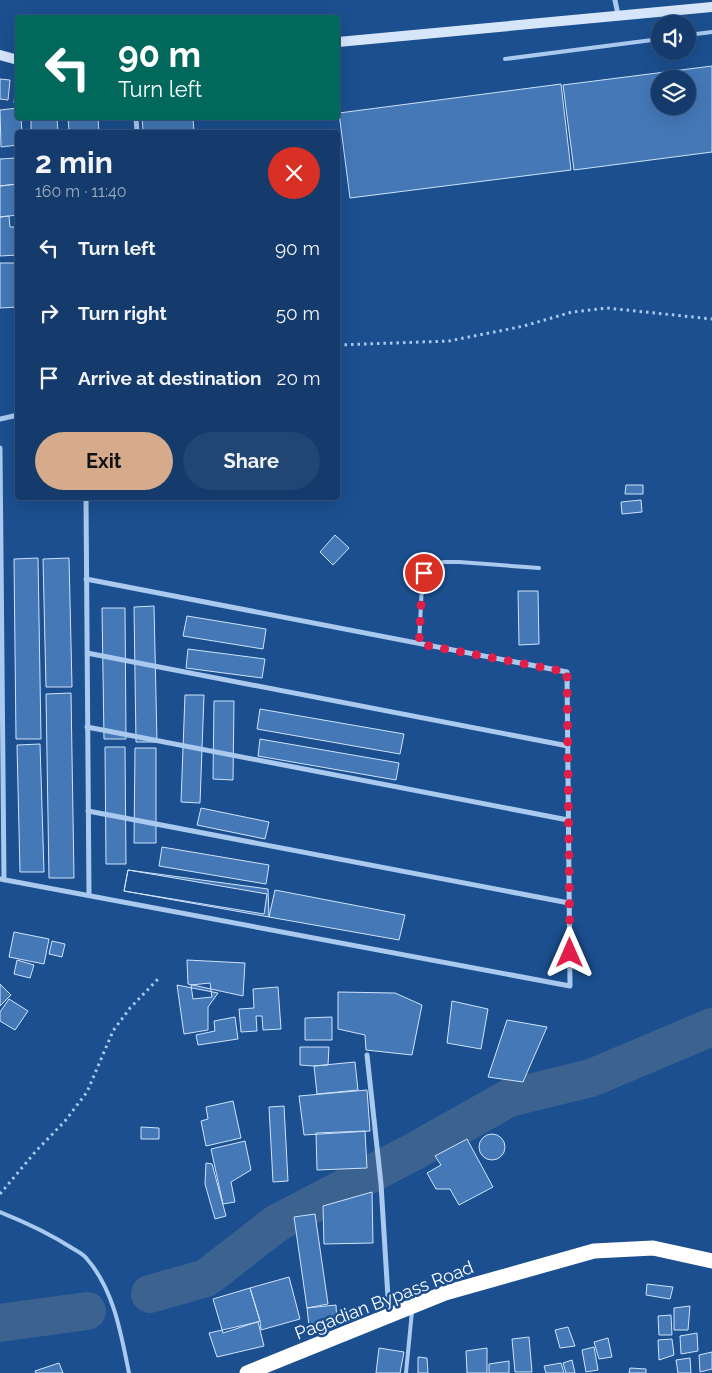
<!DOCTYPE html>
<html lang="en">
<head>
<meta charset="utf-8">
<style>
  body { margin:0; font-family:Raleway,sans-serif; background:#214673; color:#f1f3f6; height:100vh; display:flex; flex-direction:column; font-size:19px; white-space:nowrap }
  * { box-sizing:border-box; margin:0 }
  p { font-size:16px; color:#9dadc1 }
  .icon { flex:none; width:28px; height:28px; fill:none; stroke:currentColor; stroke-width:2; stroke-linecap:round; stroke-linejoin:round }
  .map { position:relative; flex:1; overflow:hidden }
  .drawer { position:absolute; left:15px; top:130px; width:325px; height:370px; display:flex; flex-direction:column; background:#143b6b; border-radius:5px; box-shadow:0 5px 20px #0002,0 0 0 1px #33557e }
  .drawer>* { flex:none }
  .banner { position:absolute; left:15px; top:15px; width:325px; height:105px; border-radius:5px; box-shadow:0 5px 20px #0002,0 0 0 1px #33557e; background:#00695c; color:#fff; overflow:hidden }
  .controls { position:absolute; left:651px; top:15px; display:grid; gap:10px }
  .controls a { display:grid; place-items:center; width:45px; height:45px; border-radius:50%; background:#143b6b; box-shadow:0 5px 20px #0002,0 0 0 1px #33557e; font-size:25px }
  .pin { position:absolute; display:grid; place-items:center; width:42px; height:42px; color:#fff; margin:-21px; border:2px solid #fff; border-radius:50%; box-shadow:0 1px 5px #0007 }
  .me { position:absolute; width:55px; margin:-28px; rotate:0deg; stroke-linejoin:round; filter:drop-shadow(0 0 4px #0008) }
  .turn { display:flex; align-items:center; gap:18px; height:105px; padding:0 20px; font-size:22px }
  .turn .icon { width:65px; height:65px; stroke-width:2.5 }
  .turn b { display:block; font-size:35px; line-height:42px }
  .round { display:grid; place-items:center; flex:none; width:52px; height:52px; border-radius:26px; background:#214673 }
  .summary { display:flex; align-items:center; justify-content:space-between; height:85px; padding:0 20px }
  h1 { font-size:30px; font-weight:700; line-height:38px }
  .action { display:flex; gap:10px; margin-top:auto; padding:10px 20px }
  .action a { flex:1; height:58px; border-radius:30px; background:#d6ab8b; color:#111; font-size:20px; font-weight:700; line-height:58px; text-align:center }
  .action a+a { background:#214673; color:#f1f3f6 }
  ul { padding:0; list-style:none }
  li { display:flex; align-items:center; gap:15px; height:65px; padding:0 20px }
  li div { flex:1 }
  li b { display:block; font-size:19px }
  li em { font-style:normal }
  .map>svg:first-child { display:block }
  .lines { fill:none; stroke-linecap:round; stroke-linejoin:round }
  .river { stroke:#3c6290; stroke-width:38 }
  .building { fill:#4478b7; stroke:#cfe3fa; fill-rule:evenodd }
  .path { stroke:#a9c9ee; stroke-width:3; stroke-dasharray:2.5 4; stroke-linecap:butt }
  .lane { stroke:#a9c9ee; stroke-width:4 }
  .street { stroke:#a9c9ee; stroke-width:5 }
  .secondary { stroke:#d6e6fa; stroke-width:10 }
  .highway { stroke:#fff; stroke-width:15 }
  .route { stroke:#e11d48; stroke-width:9; stroke-dasharray:0 16.2 }
  .labels { text-anchor:middle; dominant-baseline:central; stroke-width:5; stroke-linejoin:round; paint-order:stroke }
  .street-label { font-size:18px; fill:#fff; stroke:#1b4f8f }
</style>
</head>
<body>
<div class="map">
<svg width="712" height="1373" viewBox="0 0 712 1373">
  <rect width="100%" height="100%" fill="#1b4f8f"/>
  <g class="lines">
    <path class="river" d="M150,1294l56,-16 71,-55 136,-71 96,-54 82,-20 121,-51
      M0,1323l87,-12"/>
  </g>
  <path class="building" d="M712,66v86l-138,18 -11,-85zM660,79h28v27h-28z
    M0,79l10,1 -2,20 -8,-1z
    M16,80h2v23h-4z
    M561,84l10,86 -221,28 -11,-85z
    M18,108v10h3l1,14h-4v13l-17,2 -1,-37z
    M31,118h26l1,14h-27z
    M68,118h30l1,14h-30z
    M142,118h51l1,14h-43v-2h-8z
    M15,158l2,26 -17,2v-27z
    M17,184l1,31 -18,2v-31z
    M9,216l1,11h8v28l-18,1v-39z
    M0,263h18v44l-18,1z
    M626,485h17v9h-18z
    M641,500l1,12 -20,2 -1,-12z
    M335,535l14,13 -16,17 -13,-13z
    M38,558l3,181h-25l-2,-180z
    M69,558l3,129h-26l-3,-128z
    M518,591h20l1,53 -20,1z
    M154,606l3,136h-21l-2,-135z
    M102,608h23l1,131h-22z
    M187,616l79,13 -3,20 -80,-13z
    M188,649l77,10 -3,19 -76,-10z
    M71,693l3,185h-25l-3,-184z
    M185,695h19l-4,108 -19,-1z
    M214,701h20l-1,79 -20,-1z
    M260,709l144,25 -4,20 -143,-25z
    M260,739l139,24 -3,17 -138,-24z
    M40,744l4,128h-24l-3,-127z
    M105,747h20l1,117h-20z
    M135,748h21v95h-22z
    M201,808l68,14 -4,17 -68,-14z
    M162,847l107,18 -3,19 -107,-18z
    M128,870l139,24 -3,20 -140,-23z
    M128,870l140,19 1,28 -145,-26z
    M275,890l130,25 -6,25 -130,-23z
    M14,932l35,7 -5,25 -35,-7z
    M52,941l13,3 -3,13 -13,-3z
    M17,960l17,5 -4,13 -16,-4z
    M187,960l58,3 -2,33 -55,-12z
    M210,983l2,14 -19,2 -2,-14z
    M0,984l11,11 -11,11z
    M177,985l41,8 -10,14v23l-24,4z
    M278,987l3,42 -18,1 -1,-14h-6l1,15 -16,1 -2,-23 15,-1 -1,-19z
    M338,992l57,1 27,12 -10,50 -46,-5 -1,-15 -27,-6z
    M9,999l19,12 -13,19 -15,-9v-9z
    M452,1001l36,8 -7,40 -34,-6z
    M235,1017l3,22 -40,6 -2,-10 19,-4 -1,-10z
    M332,1017v23h-27v-22z
    M507,1020l40,7 -24,55 -35,-5z
    M300,1047h29l-1,18 -14,1 -14,-1z
    M355,1062l3,28 -41,4 -3,-28z
    M367,1090l3,41 -66,4 -5,-39z
    M233,1101l8,37 -35,8 -5,-25 7,-2 -2,-12z
    M284,1106l4,75 -15,1 -4,-75z
    M141,1127l18,1v11h-18z
    M365,1131l2,37 -50,2 -1,-37z
    M479 1147a13 13 0 1 1 26 0a13 13 0 1 1-26 0Z
    M467,1139l26,48 -34,18 -9,-16h-14l-9,-16 14,-8 -6,-9z
    M245,1141l6,29 -20,12 4,20 -12,2 -12,-55z
    M206,1163l6,1 14,52 -11,3 -10,-35z
    M372,1192l1,51 -49,1 -1,-38z
    M315,1214l13,90 -21,4 -13,-91z
    M289,1277l11,42 -39,11 -1,-9 -10,-33z
    M647,1284l26,3 -3,12 -24,-4z
    M250,1288l10,33 -37,12 -10,-34z
    M336,1305l1,19 -28,2 -2,-18z
    M690,1306l-2,24h-14v-22z
    M671,1315l1,20h-13l-1,-19z
    M258,1322l6,24 -47,11 -8,-24z
    M568,1327l7,19 -15,2 -5,-18z
    M697,1333l1,18 -17,3 -1,-18z
    M529,1337l3,35h-17l-3,-33z
    M608,1338l4,19 -13,2 -5,-17z
    M672,1339l2,16 -15,5 -1,-20z
    M594,1347l4,23 -12,2 -4,-22z
    M379,1348l25,4 -4,21h-24z
    M487,1348v25h-20l-1,-22z
    M712,1352v17l-12,3 -1,-17z
    M418,1357l9,1 1,15h-10z
    M690,1358l1,15h-13l-2,-13z
    M572,1360l3,13h-9l-3,-10z
    M509,1361v12h-20v-9z
    M59,1363l4,10h-27l-1,-2z
    M561,1363l3,10h-18l-2,-7z
    M630,1368l16,1v4h-17z"/>
  <g class="lines">
    <path class="path" d="M338,345l111,-4 75,-15 48,-14 35,-4 105,11
      M0,1194l36,-43 29,-30 22,-29 26,-61 17,-23 29,-30"/>
    <path class="lane" d="M688,35l24,-3
      M505,59l155,-20
      M419,643l3,-58 2,-12 9,-7 10,-4h16l80,6
      M0,1212c25,10 49,21 72,36 5,3 12,6 15,11 27,31 34,75 42,114
      M406,1373l6,-62"/>
    <path class="street" d="M615,0l3,15
      M136,118l1,14
      M0,419l18,-4
      M0,448l4,432
      M86,498l3,397
      M87,653l481,93
      M87,727l481,93
      M88,811l481,92
      M0,879l570,107 -3,-314 -481,-93
      M367,1055l14,129 8,130"/>
    <path class="secondary" d="M338,42l374,-35
      M0,55l18,5"/>
    <path class="highway" d="M247,1373l198,-80 149,-42 59,-3 59,13"/>
  </g>
  <g class="lines">
    <path class="route" d="M424,573l-2,12 -3,59 148,28 3,281"/>
  </g>
  <g class="labels">
    <g class="street-label">
      <text transform="translate(384 1300) rotate(-21)">Pagadian Bypass Road</text>
    </g>
  </g>
</svg>
<div class="controls">
<a><svg class="icon" aria-label="sound" viewBox="0 0 24 24"><path d="M4 9h4l5-4v14l-5-4H4zM17 9q2 3 0 6"/></svg></a>
<a><svg class="icon" aria-label="layers" viewBox="0 0 24 24"><path d="M12 4l9 5-9 5-9-5zM3 14l9 5 9-5"/></svg></a>
</div>
<div class="pin" style="left:424px;top:573px;background:#d93025"><svg class="icon" aria-label="arrive" viewBox="0 0 24 24"><path d="M6 21V4h12l-3 4 3 4H6"/></svg></div>
<svg class="me" style="left:570px;top:953px" viewBox="-20 -20 40 40"><path d="M0-17L14 15 0 8-14 15z" fill="#e11d48" stroke="#fff" stroke-width="4"/></svg>
<div class="banner">
<div class="turn"><svg class="icon" aria-label="left" viewBox="0 0 24 24"><path d="M17 20v-9H6M10 6l-5 5 5 5"/></svg><div><b>90 m</b>Turn left</div></div>
</div>
<section class="drawer">
<div class="summary"><div><h1>2 min</h1><p>160 m · 11:40</p></div><a class="round" style="background:#d93025;color:#fff"><svg class="icon" aria-label="close" viewBox="0 0 24 24"><path d="M6 6l12 12M18 6L6 18"/></svg></a></div>
<ul>
<li><svg class="icon" aria-label="left" viewBox="0 0 24 24"><path d="M17 20v-9H6M10 6l-5 5 5 5"/></svg><div><b>Turn left</b></div><em>90 m</em></li>
<li><svg class="icon" aria-label="right" viewBox="0 0 24 24"><path d="M7 20v-9h11M14 6l5 5-5 5"/></svg><div><b>Turn right</b></div><em>50 m</em></li>
<li><svg class="icon" aria-label="arrive" viewBox="0 0 24 24"><path d="M6 21V4h12l-3 4 3 4H6"/></svg><div><b>Arrive at destination</b></div><em>20 m</em></li>
</ul>
<div class="action"><a>Exit</a><a>Share</a></div>
</section>
</div>
</body>
</html>
